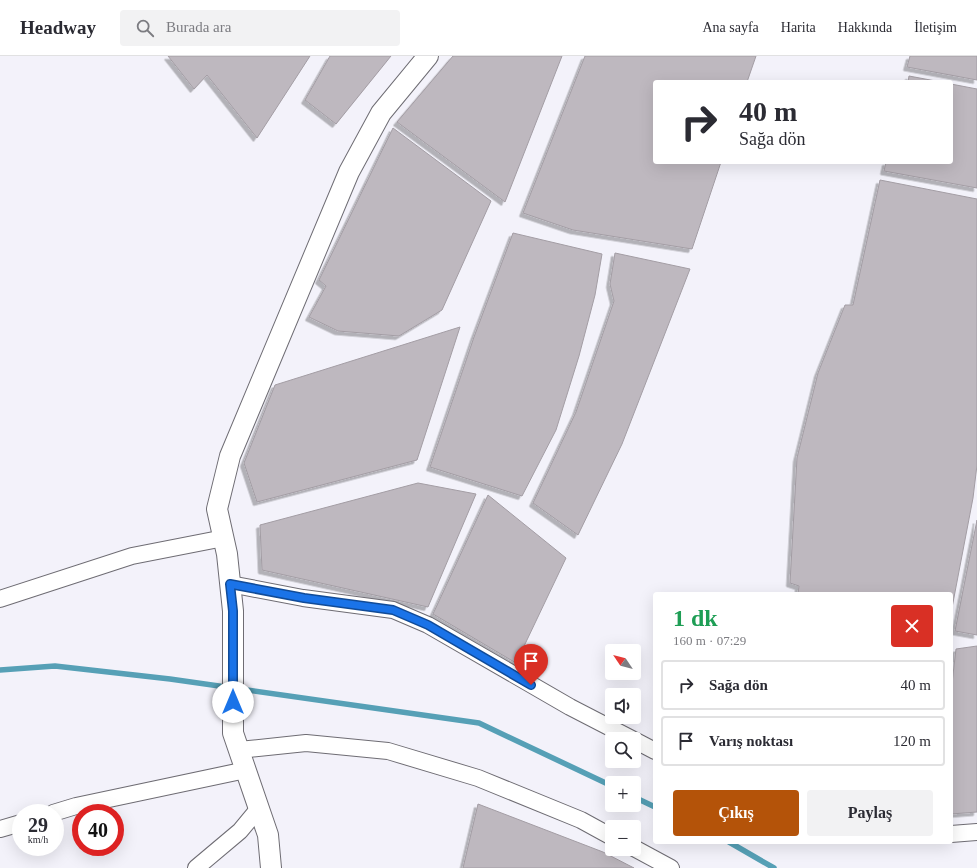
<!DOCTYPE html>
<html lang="tr">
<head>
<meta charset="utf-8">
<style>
  body { margin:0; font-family:Georgia,serif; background:#f2f2f3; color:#2b2b33; height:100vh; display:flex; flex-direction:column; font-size:15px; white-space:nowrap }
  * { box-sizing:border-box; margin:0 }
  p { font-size:13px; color:#7c7c81 }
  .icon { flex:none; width:22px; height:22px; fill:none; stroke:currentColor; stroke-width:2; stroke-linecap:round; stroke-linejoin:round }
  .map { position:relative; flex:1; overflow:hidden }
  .side { position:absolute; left:653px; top:536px; width:300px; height:252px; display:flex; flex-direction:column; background:#fff; border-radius:4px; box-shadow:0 4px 16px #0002 }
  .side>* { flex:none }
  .guide { position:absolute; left:653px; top:24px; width:300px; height:84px; border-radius:4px; box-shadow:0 4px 16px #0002; background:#fff; color:#2b2b33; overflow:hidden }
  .needle { width:26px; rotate:305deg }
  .controls { position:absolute; left:605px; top:588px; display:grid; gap:8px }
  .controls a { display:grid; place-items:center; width:36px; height:36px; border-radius:4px; background:#fff; box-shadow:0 4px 16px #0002; font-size:20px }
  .speed { position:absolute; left:12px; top:748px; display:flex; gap:8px; font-size:20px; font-weight:700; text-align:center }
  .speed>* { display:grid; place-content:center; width:52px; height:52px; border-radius:50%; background:#fff; box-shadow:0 4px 16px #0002; line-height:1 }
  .speed small { font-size:10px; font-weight:400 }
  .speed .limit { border:6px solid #d22; background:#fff; color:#111 }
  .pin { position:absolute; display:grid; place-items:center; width:34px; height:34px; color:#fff; margin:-41px -17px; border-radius:50% 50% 50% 0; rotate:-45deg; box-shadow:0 0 4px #0007 }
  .pin .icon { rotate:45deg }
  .me { position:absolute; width:44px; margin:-22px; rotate:0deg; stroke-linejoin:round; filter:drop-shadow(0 0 3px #0008) }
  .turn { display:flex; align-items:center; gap:14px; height:84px; padding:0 20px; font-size:18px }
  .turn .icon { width:52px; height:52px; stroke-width:2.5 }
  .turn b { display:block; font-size:28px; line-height:34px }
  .round { display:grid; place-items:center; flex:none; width:42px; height:42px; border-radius:4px; background:#f2f2f3 }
  .summary { display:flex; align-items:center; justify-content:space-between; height:68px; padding:0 20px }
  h1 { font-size:24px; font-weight:800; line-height:30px; color:#1e9e55 }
  .button { display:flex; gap:8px; margin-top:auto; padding:8px 20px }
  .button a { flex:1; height:46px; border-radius:4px; background:#b45309; color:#fff; font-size:16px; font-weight:800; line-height:46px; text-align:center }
  .button a+a { background:#f2f2f3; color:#2b2b33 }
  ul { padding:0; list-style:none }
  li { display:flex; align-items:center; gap:12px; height:50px; margin:0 8px 6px; padding:0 12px; border:2px solid #e1e1e2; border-radius:4px }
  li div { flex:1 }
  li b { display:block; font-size:15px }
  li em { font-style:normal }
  header { display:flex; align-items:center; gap:24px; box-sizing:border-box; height:56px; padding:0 20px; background:#fff; border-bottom:1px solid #e1e1e2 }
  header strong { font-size:19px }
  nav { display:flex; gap:22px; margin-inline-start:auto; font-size:14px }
  .search { width:280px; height:36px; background:#f2f2f3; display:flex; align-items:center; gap:10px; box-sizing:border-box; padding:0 14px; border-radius:4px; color:#7c7c81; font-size:15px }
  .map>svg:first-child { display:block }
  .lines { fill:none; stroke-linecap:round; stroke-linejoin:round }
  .stream { stroke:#56a0b6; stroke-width:5.5 }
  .building { fill:#beb8bf; stroke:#a39da4; filter:url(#shadow) }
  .minor-casing { stroke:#6e6c73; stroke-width:18 }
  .tertiary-casing { stroke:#6e6c73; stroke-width:22 }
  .minor { stroke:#fff; stroke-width:16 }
  .tertiary { stroke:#fff; stroke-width:20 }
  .route-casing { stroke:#114b97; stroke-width:10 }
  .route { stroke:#1a73e8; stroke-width:7 }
</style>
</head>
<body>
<header>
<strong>Headway</strong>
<div class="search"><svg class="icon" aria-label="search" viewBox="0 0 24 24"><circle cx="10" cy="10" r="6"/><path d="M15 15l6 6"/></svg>Burada ara</div>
<nav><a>Ana sayfa</a><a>Harita</a><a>Hakkında</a><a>İletişim</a></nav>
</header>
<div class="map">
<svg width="977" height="812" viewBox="0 0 977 812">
  <defs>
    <filter id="shadow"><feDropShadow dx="-3.5" dy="3.5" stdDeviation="0" flood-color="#0004"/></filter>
  </defs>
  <rect width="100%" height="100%" fill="#f3f2fa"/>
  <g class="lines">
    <path class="stream" d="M0,614l55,-4 115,13 309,44 133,63
      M634,741l21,10
      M729,786l45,26"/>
  </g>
  <path class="building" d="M168,0h142l-53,82 -50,-63 -13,14z
    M330,0h61l-55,68 -31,-24z
    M453,0h109l-57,146 -108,-80z
    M585,0h171l-9,26h-92v80h66l-29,87 -119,-19 -50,-17z
    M910,0h67v24l-70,-13z
    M909,20l32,6h-33z
    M951,28l26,5v99l-93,-17 2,-9h65z
    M393,72l98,73 -49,109 -43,26 -61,-5 -29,-14 17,-31 -7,-6z
    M880,124l97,19v266l-4,33 -22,115v-19h-153l1,-8 -9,-3 7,-125 21,-85 27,-68h8z
    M513,177l89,21 -7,41 -16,61 -23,74 -34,66 -92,-29 44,-130z
    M615,197l75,16 -68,175 -44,91 -45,-32 43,-91 38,-111 -4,-17z
    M460,271l-43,133 -160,42 -13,-39 31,-78z
    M418,427l58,11 -48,113 -166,-37 -2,-45z
    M488,439l78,63 -50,105 -83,-49z
    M977,464v115l-22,-4z
    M977,590v166l-26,2v-122l5,-43z
    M478,748l125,48 31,16h-171z"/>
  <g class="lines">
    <defs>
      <path id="minor" d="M230,528l73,14 90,12 35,15 142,82 62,32
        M0,543l132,-43 92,-18
        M634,684l21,11
        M239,694l67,-7 82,8 90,27 103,42 31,17
        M53,757l23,-7 170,-36
        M0,773l21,-6
        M951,778l26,-2
        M634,792l37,20
        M196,812l44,-37 19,-23"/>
      <path id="tertiary" d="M271,812l-3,-33 -35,-102v-122l-6,-57 -10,-45 13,-53 119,-284 32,-59 47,-57"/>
    </defs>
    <use href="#minor" class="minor-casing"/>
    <use href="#tertiary" class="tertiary-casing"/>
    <use href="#minor" class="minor"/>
    <use href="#tertiary" class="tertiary"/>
  </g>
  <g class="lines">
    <defs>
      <path id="route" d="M233,646v-91l-3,-27 74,14 89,12 35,15 103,60"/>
    </defs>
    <use href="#route" class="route-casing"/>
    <use href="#route" class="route"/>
  </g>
</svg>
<div class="controls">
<a><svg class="needle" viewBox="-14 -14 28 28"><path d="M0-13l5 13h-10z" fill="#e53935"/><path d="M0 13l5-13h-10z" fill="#7c7c81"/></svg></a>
<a><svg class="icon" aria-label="sound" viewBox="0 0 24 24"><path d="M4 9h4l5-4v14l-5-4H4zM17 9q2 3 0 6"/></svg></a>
<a><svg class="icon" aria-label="search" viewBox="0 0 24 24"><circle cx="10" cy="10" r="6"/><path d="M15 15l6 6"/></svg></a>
<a>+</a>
<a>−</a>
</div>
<div class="speed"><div>29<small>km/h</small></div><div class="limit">40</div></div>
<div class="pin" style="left:531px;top:629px;background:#d93025"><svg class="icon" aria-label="arrive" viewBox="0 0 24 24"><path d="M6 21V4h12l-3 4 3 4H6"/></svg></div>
<svg class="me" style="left:233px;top:646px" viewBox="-20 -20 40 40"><circle r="19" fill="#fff"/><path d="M0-13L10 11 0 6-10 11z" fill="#1a73e8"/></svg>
<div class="guide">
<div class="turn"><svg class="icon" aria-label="right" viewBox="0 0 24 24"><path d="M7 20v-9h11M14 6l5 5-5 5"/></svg><div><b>40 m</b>Sağa dön</div></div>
</div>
<section class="side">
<div class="summary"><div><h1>1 dk</h1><p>160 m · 07:29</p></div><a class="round" style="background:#d93025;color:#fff"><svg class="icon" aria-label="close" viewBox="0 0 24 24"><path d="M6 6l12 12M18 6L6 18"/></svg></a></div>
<ul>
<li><svg class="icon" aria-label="right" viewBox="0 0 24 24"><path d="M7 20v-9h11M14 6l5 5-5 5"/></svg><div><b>Sağa dön</b></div><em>40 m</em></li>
<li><svg class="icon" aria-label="arrive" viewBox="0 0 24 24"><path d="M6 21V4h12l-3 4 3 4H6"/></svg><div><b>Varış noktası</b></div><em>120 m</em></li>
</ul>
<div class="button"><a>Çıkış</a><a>Paylaş</a></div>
</section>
</div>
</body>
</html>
